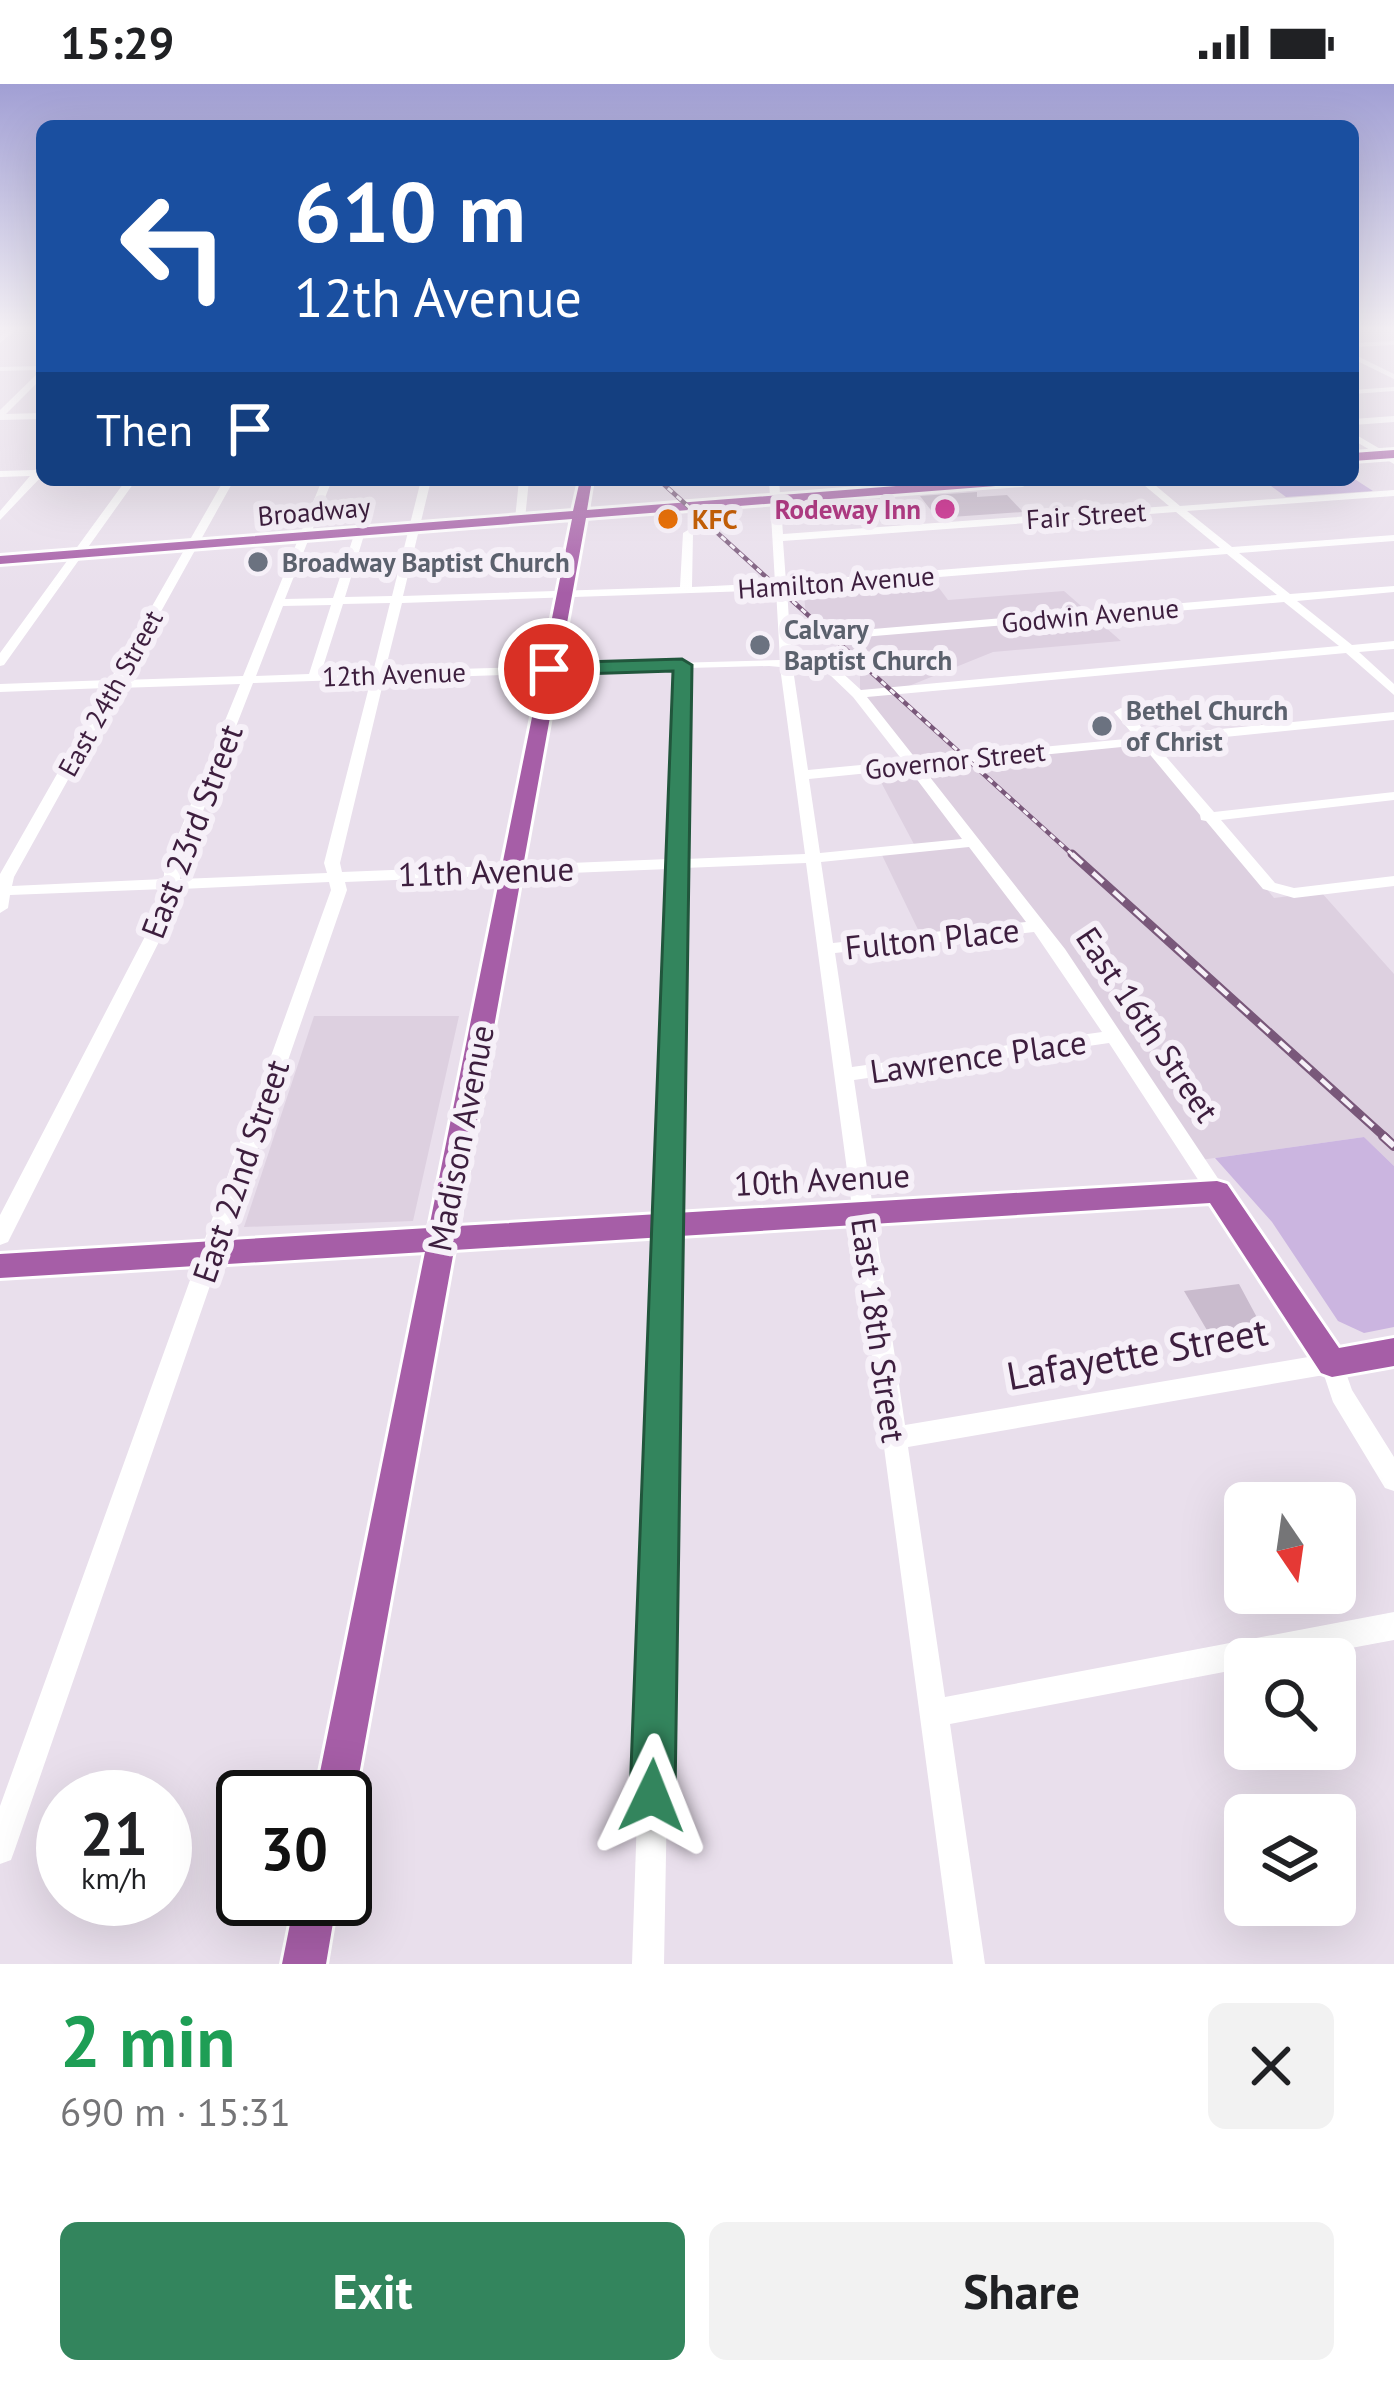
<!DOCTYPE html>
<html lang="en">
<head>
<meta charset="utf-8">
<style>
  body { margin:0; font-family:"PT Sans",sans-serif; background:#f2f2f2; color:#202124; height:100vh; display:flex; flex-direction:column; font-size:45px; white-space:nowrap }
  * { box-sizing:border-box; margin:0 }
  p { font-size:39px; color:#757577 }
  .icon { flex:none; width:66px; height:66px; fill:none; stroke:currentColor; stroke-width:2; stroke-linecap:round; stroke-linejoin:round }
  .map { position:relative; height:1880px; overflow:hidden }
  .panel { display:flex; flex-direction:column; background:#fff; flex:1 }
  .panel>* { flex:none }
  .banner { position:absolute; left:36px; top:36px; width:1323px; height:366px; border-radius:18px; box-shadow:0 12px 48px #0002; background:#1a4fa0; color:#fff; overflow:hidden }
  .needle { width:78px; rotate:167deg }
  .tools { position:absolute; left:1224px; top:1398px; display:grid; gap:24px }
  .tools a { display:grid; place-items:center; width:132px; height:132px; border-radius:18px; background:#fff; box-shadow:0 12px 48px #0002; font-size:60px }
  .speed { position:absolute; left:36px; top:1686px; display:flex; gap:24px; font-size:60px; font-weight:700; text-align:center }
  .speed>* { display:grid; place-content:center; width:156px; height:156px; border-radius:50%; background:#fff; box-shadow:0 12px 48px #0002; line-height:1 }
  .speed small { font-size:30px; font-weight:400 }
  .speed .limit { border:6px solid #111; border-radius:18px; background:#fff; color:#111 }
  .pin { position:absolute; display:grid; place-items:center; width:102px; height:102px; color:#fff; margin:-51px; border:6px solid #fff; border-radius:50%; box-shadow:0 3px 12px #0007 }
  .me { position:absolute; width:132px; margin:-66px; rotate:2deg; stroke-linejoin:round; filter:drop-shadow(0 0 9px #0008) }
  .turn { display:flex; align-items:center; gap:42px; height:252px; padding:0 60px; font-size:54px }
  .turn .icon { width:156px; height:156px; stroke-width:2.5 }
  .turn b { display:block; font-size:84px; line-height:102px }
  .then { display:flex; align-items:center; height:114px; padding:0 60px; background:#0003; gap:24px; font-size:45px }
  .round { display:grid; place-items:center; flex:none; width:126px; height:126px; border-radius:18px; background:#f2f2f2 }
  .head { display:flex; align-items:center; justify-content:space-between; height:204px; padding:0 60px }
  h1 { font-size:72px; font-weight:700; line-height:90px; color:#1e9e55 }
  .action { display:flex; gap:24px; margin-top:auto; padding:24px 60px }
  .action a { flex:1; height:138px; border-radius:18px; background:#33855d; color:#fff; font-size:48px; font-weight:700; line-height:138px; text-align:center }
  .action a+a { background:#f2f2f2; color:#202124 }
  .status { display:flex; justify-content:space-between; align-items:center; height:84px; padding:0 60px; background:#fff; direction:ltr }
  .status svg { height:33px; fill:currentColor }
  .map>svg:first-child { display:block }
  .built { fill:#ddd0e0 }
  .green { fill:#cbb5e0 }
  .building { fill:#c9bbcd }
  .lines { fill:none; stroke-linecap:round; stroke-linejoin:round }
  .major-casing { stroke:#fff; stroke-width:6 }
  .minor { fill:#fff; fill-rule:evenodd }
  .major { fill:#a65ea7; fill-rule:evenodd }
  .rail-far2-casing { stroke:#79587a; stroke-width:4.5 }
  .rail-far1-casing { stroke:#79587a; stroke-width:9 }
  .rail-casing { stroke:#79587a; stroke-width:10 }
  .rail-far2 { stroke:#f6f0f8; stroke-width:3; stroke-dasharray:6; stroke-linecap:butt }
  .rail-far1 { stroke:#f6f0f8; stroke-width:4.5; stroke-dasharray:14; stroke-linecap:butt }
  .rail { stroke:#f6f0f8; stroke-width:6; stroke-dasharray:16; stroke-linecap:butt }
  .route { fill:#33855d; stroke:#21563c; stroke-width:3 }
  .hotel-dot { fill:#d1479c; stroke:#f6f0f8; stroke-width:4.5 }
  .food-dot { fill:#e8710a; stroke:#f6f0f8; stroke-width:4.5 }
  .worship-dot { fill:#6b7280; stroke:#f6f0f8; stroke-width:4.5 }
  .labels { text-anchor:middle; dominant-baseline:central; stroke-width:12; stroke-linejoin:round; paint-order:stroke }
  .far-hotel-label { font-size:27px; font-weight:bold; fill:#b23c85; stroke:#f6f0f8; text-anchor:end }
  .far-street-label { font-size:27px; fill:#3d1e3e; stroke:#f6f0f8 }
  .far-food-label { font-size:27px; font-weight:bold; fill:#c56008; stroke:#f6f0f8; text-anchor:start }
  .far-worship-label { font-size:27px; font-weight:bold; fill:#5b616d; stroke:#f6f0f8; text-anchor:start }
  .street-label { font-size:33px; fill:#3d1e3e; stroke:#f6f0f8 }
  .near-street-label { font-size:39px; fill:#3d1e3e; stroke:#f6f0f8 }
</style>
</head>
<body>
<div class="status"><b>15:29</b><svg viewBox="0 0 49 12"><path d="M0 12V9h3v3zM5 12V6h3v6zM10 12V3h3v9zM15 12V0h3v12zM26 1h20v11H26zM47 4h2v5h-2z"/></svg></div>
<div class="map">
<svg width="1394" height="1880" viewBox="0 0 1394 1880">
  <rect width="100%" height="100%" fill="#e9dfec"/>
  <path class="built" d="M930,492l18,24 116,-9 57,50 -128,11 -99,40 69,67 183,-18 128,157 47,-6 73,82v192l-30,-29 -171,24 -158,-234 -112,13 -42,-87 35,-5 -42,-79 35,-4 -49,-69v-33l-54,-47 -3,-31z
    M314,932h145l-46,205 -169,6z"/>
  <path class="green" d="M1353,394l20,13 -87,6 -23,-17z
    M1364,1053l30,29v161l-30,6 -26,-12 -66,-99 -57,-64z"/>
  <path class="building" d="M977,408v5l30,-2 16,17 -86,6 -17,-22z
    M1239,1200l29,54 -50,11 -34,-58z"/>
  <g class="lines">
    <defs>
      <path id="major" d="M1394,366v8l-41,3v-8z
        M580,396h12l-5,30 386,-30h55l-6,4 -436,34 -128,708 759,-45 10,3 112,164 55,-10v28l-62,11 -11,-4 -111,-170 -756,47 -99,547 -10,16v-16h-30l110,-545 -425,26v-24l429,-26 143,-709 -572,45v-8l573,-45z
        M295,1815h42l-11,65h-44z"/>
    </defs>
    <use href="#major" class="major-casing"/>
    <path class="minor" d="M8,246h8l-16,13v-6z
      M1394,257v4l-41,2v-4z
      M1353,270l41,20v5l-41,-20z
      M42,282v4l-42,1v-4z
      M39,288h3v6l-36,36 36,-1v6l-42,1v-10z
      M1394,303v4l-41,3v-4z
      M1394,332v6l-41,3v-6z
      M1353,349l41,24v7l-41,-24z
      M42,381v11l-42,44v-9l30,-35 -30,1v-6l35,-1z
      M126,396h10l-132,185 -4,1v-13z
      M224,396h10l-111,200 120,-4 79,-196h10l-47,119 48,-1 22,-66 5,-3 5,3 -20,65 47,-1 29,-116h10l-28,116 277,-9 3,-54 5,-3 5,3 -1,54 83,-4 -6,-103h10l4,54 386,-28 -31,-26h11l31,26 214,-16v6l-207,15 45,36 162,-12v6l-155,12 51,41 104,-8v6l-97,9 55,44 42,-4v8l-35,3 35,32v11l-48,-42 -479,44 49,62 220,-21 -22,-26 7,-4 5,1 23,27 245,-24v8l-239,24 59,68 180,-20v8l-173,20 54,63 19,5 100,-12v10l-100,12 -31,-9 -57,-68 -5,-1 -1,-5 -58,-70 -220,22 143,182 162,243 -3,6 -7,2 -7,-2 -101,-155 -255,37 51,345 427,-72 8,3 12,34 42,67v34l-9,-3 -52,-86 -9,-27 -416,72 37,250 449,-85v28l-102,19h-47v9l-295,56 35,240h-32l-147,-1101 -122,5 -20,1096h-32l37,-1095 -324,13 2,8 -332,959 -4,11 -11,4v-58l331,-916 -2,-8 -148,7v9l-173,344 -8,3v-30l165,-317v-9l-155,6 -2,13 -8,5v-39l106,-186 -106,4v-8l110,-4zM1176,428l44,36 -434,34 -3,-41zM1227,470l50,41 -487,41 -3,-47zM776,506l4,70 -395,11 17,-68zM1284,518l55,44 -478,44 -24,-22 -45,-6 -1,-19zM390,519l-17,69 -52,1 22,-69zM331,521l-22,69 -53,2 27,-70zM769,582l11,1 25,187 -120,5 3,-191zM676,585l-7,190 -327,13 -2,-9 44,-184zM793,585l36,5 24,23 50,64 -95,9zM371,595l-47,184 3,10 -147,6v-9l73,-187zM240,600l-76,186v9l-152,7 2,-9 105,-189zM909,685l53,70 -142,14 -11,-74zM969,763l57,75 -193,21 -12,-81zM1034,848l68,100 -250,35 -17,-114z
      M519,396h10l-4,39 -5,3 -5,-3z"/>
    <use href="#major" class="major"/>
    <defs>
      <path id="rail-far2" d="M659,396l416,377"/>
      <path id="rail-far1" d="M1072,770l315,285"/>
      <path id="rail" d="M1383,1052l11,10"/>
    </defs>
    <use href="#rail-far2" class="rail-far2-casing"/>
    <use href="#rail-far1" class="rail-far1-casing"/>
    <use href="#rail" class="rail-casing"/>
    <use href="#rail-far2" class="rail-far2"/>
    <use href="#rail-far1" class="rail-far1"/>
    <use href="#rail" class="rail"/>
  </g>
  <linearGradient id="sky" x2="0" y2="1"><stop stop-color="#a19fd4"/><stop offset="0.48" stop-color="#f5f1f6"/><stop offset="1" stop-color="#f5f1f6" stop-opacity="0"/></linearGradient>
  <rect width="1394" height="509" fill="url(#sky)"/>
  <path class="route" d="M682,575l10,6 -17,1131 -6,16 -17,6 -16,-6 -6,-16 43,-1125 -124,4 -9,-6 9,-6z"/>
  <circle class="hotel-dot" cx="945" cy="425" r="12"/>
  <circle class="food-dot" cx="668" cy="435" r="12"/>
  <g class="worship-dot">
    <circle cx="258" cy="478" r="12"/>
    <circle cx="760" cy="561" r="12"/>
    <circle cx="1102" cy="642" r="12"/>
  </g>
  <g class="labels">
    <g class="far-hotel-label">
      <text x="921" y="425">Rodeway Inn</text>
    </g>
    <g class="far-street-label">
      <text transform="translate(314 427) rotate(-5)">Broadway</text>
      <text transform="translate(1086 431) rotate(-4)">Fair Street</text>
      <text transform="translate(836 498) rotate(-4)">Hamilton Avenue</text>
      <text transform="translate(1090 531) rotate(-5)">Godwin Avenue</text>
      <text transform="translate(394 590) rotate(-2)">12th Avenue</text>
      <text transform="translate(110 609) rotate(-61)">East 24th Street</text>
      <text transform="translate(955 676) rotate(-6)">Governor Street</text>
    </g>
    <g class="far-food-label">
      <text x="692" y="435">KFC</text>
    </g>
    <g class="far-worship-label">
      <text x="282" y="478">Broadway Baptist Church</text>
      <text x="784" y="545">Calvary<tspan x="784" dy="31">Baptist Church</tspan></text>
      <text x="1126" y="626">Bethel Church<tspan x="1126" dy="31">of Christ</tspan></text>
    </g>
    <g class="street-label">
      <text transform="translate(191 747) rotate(-69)">East 23rd Street</text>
      <text transform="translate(486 787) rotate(-2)">11th Avenue</text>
      <text transform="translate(932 854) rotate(-6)">Fulton Place</text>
      <text transform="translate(1148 940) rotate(56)">East 16th Street</text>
      <text transform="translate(978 972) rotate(-8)">Lawrence Place</text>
      <text transform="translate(460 1054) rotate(-79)">Madison Avenue</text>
      <text transform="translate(240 1087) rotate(-71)">East 22nd Street</text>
      <text transform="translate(822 1095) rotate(-3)">10th Avenue</text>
      <text transform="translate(879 1246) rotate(82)">East 18th Street</text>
    </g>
    <g class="near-street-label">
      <text transform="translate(1137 1269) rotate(-10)">Lafayette Street</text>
    </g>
  </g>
</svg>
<div class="tools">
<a><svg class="needle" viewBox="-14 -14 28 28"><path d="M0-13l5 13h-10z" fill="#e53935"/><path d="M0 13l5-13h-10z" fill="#757577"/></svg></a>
<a><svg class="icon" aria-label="search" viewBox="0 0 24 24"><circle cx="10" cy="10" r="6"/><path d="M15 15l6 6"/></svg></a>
<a><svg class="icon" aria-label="layers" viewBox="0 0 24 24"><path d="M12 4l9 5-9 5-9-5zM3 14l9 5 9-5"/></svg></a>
</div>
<div class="speed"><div>21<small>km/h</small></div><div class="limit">30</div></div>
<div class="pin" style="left:549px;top:585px;background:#d93025"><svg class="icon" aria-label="arrive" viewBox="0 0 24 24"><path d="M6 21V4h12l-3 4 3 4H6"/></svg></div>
<svg class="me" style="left:652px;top:1712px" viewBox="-20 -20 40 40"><path d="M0-17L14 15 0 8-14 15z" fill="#33855d" stroke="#fff" stroke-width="4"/></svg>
<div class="banner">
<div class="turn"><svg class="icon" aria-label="left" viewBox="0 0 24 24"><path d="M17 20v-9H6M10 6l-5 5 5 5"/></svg><div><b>610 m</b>12th Avenue</div></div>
<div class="then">Then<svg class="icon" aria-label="arrive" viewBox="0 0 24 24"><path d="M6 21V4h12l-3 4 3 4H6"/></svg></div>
</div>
</div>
<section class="panel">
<div class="head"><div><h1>2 min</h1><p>690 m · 15:31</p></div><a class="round"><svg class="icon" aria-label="close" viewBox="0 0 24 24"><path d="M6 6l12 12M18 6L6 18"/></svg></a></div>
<div class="action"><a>Exit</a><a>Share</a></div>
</section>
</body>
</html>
